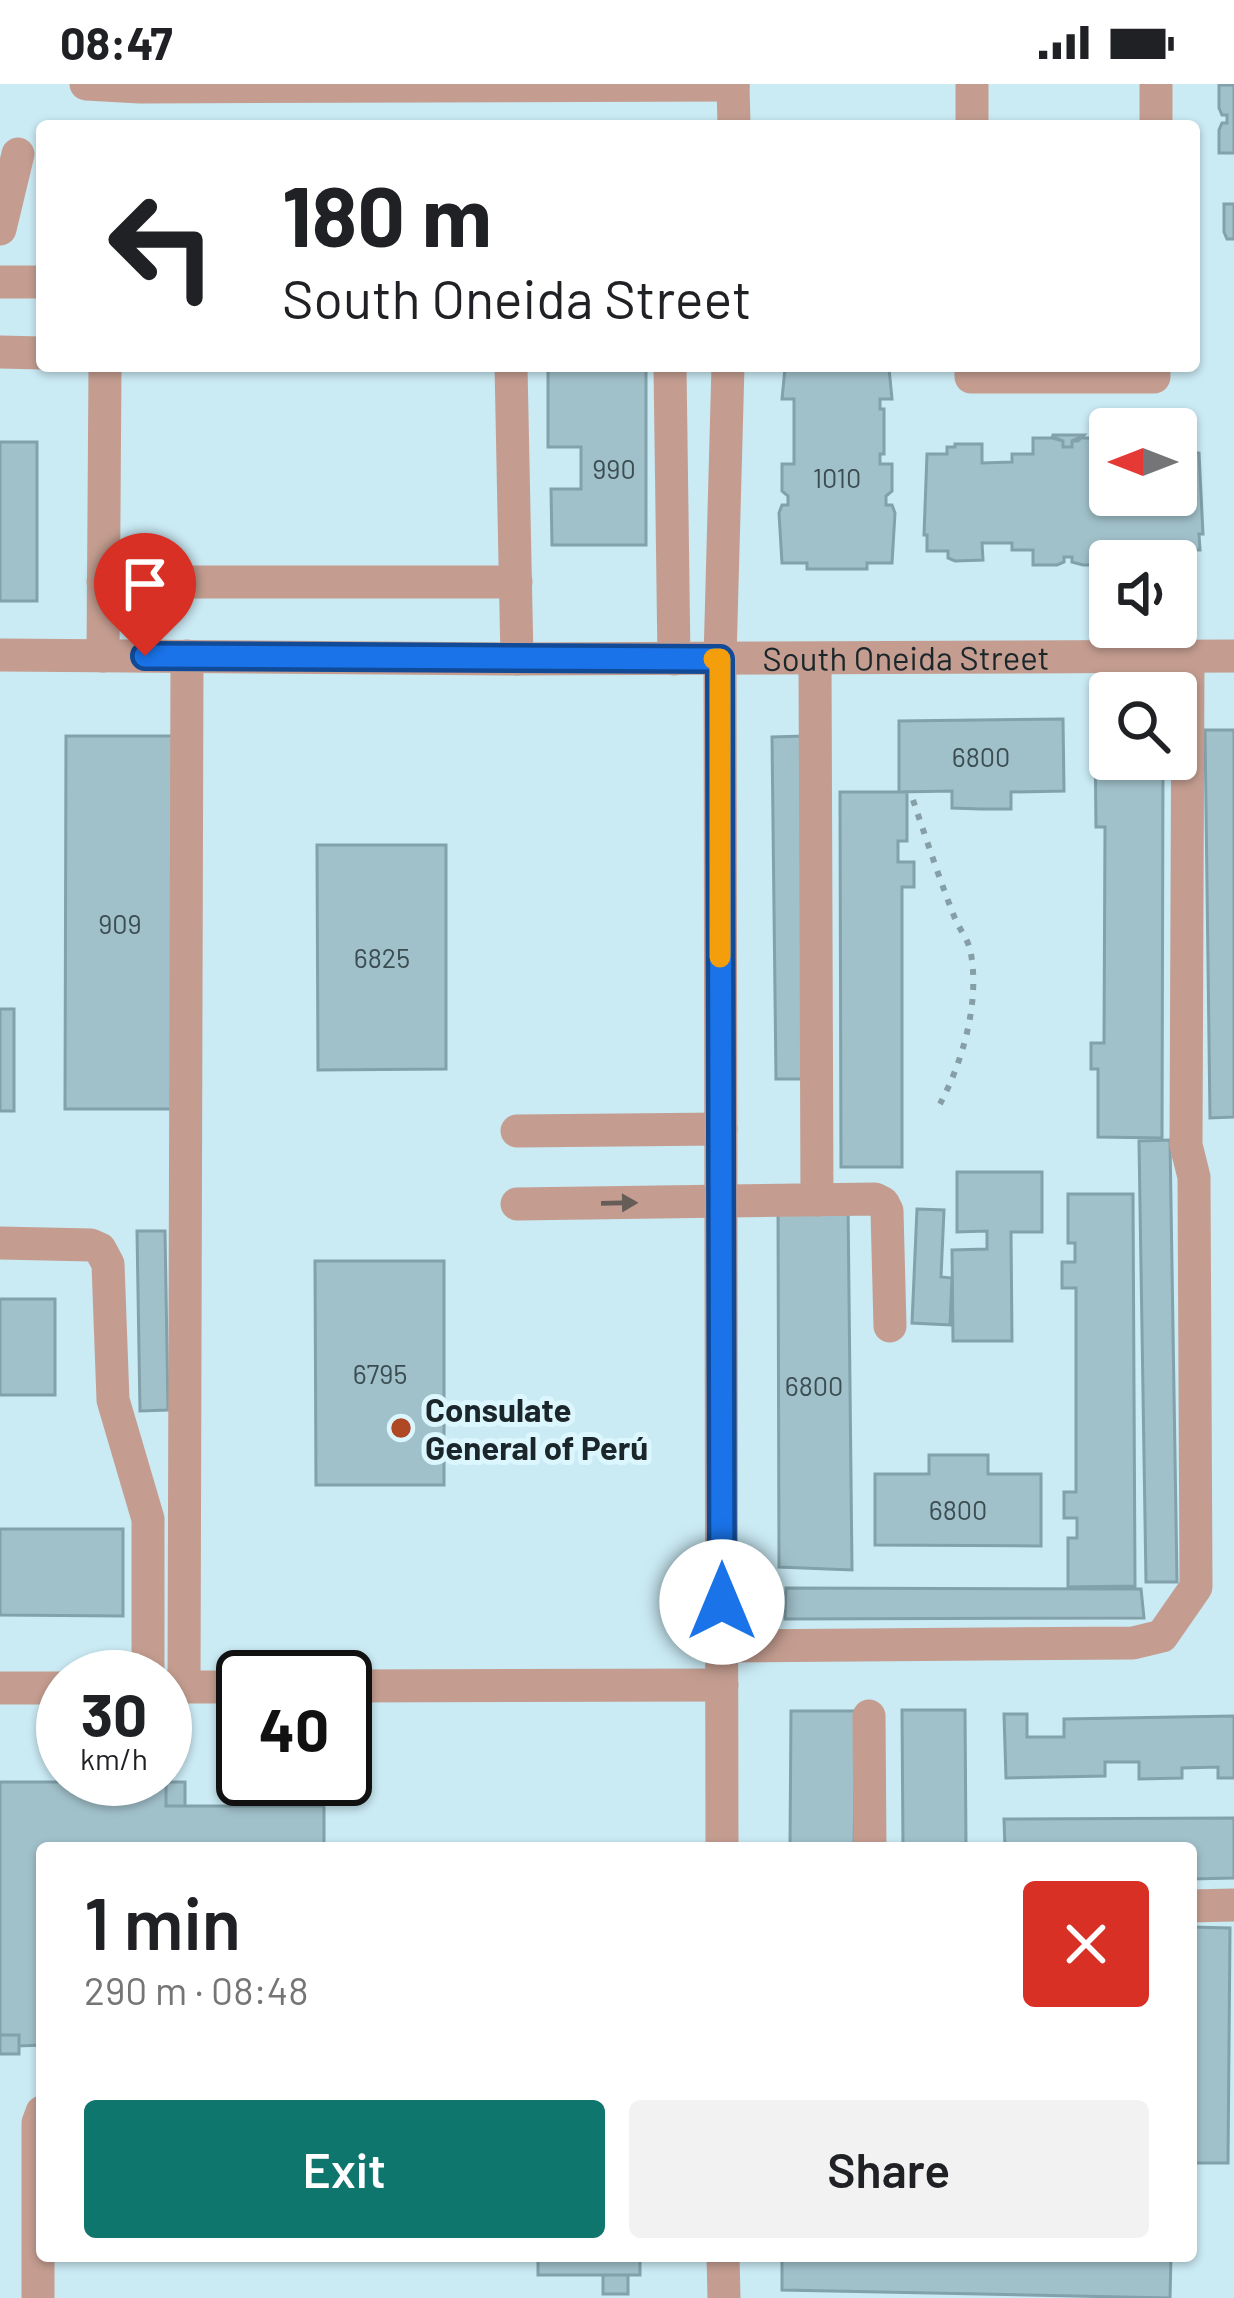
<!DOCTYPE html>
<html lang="en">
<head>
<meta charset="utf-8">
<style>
  body { margin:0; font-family:Barlow,sans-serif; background:#f2f2f2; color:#202124; height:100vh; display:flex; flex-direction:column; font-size:45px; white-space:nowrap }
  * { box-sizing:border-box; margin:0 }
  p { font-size:39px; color:#757577 }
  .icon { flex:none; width:66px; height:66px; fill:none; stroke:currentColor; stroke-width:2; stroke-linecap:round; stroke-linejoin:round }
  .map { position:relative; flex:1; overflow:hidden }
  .drawer { position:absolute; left:36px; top:1758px; width:1161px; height:420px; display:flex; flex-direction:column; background:#fff; border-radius:12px; box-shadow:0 3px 9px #0004 }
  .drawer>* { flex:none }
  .guide { position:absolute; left:36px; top:36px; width:1164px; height:252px; border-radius:12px; box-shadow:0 3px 9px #0004; background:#fff; color:#202124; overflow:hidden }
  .needle { width:78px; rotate:270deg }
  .controls { position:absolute; left:1089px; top:324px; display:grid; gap:24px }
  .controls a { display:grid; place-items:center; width:108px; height:108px; border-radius:12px; background:#fff; box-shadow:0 3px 9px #0004; font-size:60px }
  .speed { position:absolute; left:36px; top:1566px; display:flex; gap:24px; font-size:60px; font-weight:700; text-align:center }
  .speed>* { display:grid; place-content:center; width:156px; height:156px; border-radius:50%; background:#fff; box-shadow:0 3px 9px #0004; line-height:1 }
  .speed small { font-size:30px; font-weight:400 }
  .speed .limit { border:6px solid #111; border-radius:18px; background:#fff; color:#111 }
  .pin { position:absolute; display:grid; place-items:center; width:102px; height:102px; color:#fff; margin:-123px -51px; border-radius:50% 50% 50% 0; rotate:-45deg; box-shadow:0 0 12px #0007 }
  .pin .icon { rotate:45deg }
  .me { position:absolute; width:132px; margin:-66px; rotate:0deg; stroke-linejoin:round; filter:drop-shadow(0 0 9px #0008) }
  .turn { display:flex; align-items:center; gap:42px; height:252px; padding:0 48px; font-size:54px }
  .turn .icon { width:156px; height:156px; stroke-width:2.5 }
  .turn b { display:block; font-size:84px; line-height:102px }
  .round { display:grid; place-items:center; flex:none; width:126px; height:126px; border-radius:12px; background:#f2f2f2 }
  .head { display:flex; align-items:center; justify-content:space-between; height:204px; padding:0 48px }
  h1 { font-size:72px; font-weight:600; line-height:90px }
  .button { display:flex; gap:24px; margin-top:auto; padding:24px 48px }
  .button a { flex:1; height:138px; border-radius:12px; background:#0f766e; color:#fff; font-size:48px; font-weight:600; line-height:138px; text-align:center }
  .button a+a { background:#f2f2f2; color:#202124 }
  .status { display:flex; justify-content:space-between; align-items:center; height:84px; padding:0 60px; background:#fff; direction:ltr }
  .status svg { height:33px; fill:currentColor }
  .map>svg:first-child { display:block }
  .building { fill:#a1c1ca; stroke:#82a1aa; stroke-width:3 }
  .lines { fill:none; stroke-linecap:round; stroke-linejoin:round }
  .path { stroke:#869fa6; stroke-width:6; stroke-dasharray:6 9; stroke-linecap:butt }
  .minor { stroke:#c49d90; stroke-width:33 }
  .oneway { fill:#665c58 }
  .route-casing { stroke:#114b97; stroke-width:30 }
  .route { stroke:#1a73e8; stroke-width:21 }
  .slow { stroke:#f59e0b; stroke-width:21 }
  .poi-dot { fill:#af4825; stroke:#dcf6fe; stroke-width:4.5 }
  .labels { text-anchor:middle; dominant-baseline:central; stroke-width:10; stroke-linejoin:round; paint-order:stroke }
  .number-label { font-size:27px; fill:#3c4d52 }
  .street-label { font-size:33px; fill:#1a262a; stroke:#dcf6fe }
  .poi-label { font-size:33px; font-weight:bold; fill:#1a262a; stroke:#dcf6fe; text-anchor:start }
</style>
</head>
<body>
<div class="status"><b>08:47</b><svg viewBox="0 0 49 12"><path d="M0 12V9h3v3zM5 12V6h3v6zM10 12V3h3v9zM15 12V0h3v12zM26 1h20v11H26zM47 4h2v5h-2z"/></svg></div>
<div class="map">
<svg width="1234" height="2214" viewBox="0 0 1234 2214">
  <rect width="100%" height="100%" fill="#caeaf4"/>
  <path class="building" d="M1219,1h15v68h-15v-23l3,-7h5v-8h-5l-3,-7z
    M1224,120h10v35h-7l-3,-7z
    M548,282h98v179h-94l-1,-56h30v-42h-33z
    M788,282l101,2 3,31h-12v10h4v45h-4v10h12v27l-6,5v9h6l3,8 -3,50h-25v6h-60v-6h-25l-3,-50 3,-8h6v-9l-6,-5v-27h12v-65h-12l3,-31z
    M1053,351h31l-6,6h-6v6h-9v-6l-11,-3z
    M1033,354h23l7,3v6h9v-6l6,-3h24v16h8v41h66v-48h4v6h19l4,81h-4l1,16h-20v7l-6,3h-28v-18h-24v8h-20v15h-19l-11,-3v-5h-8v5l-7,3h-24v-15h-21v-7h-30l1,17 -28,1 -7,-3v-7h-21v-16h-3l3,-81h20v-7h8v-3h27v19l30,-1v-8h21z
    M0,358h37v159h-37z
    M1063,635l1,72 -53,1v17h-30l-29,-1v-17l-53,1v-71z
    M1205,646h29v387l-24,1z
    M1095,650h15v25h53l-1,379 -64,-1v-68h-7v-26h13l1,-216h-9z
    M66,652h109l-1,373h-109z
    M805,652l3,343h-32l-4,-342z
    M840,708h67v49h-9v21h16v25h-12v280h-61z
    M317,761h129v224l-128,1z
    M0,925h14v102h-14z
    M1170,1056l7,442h-31l-7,-441z
    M957,1088h85v60h-31l1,109h-59l-1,-91 35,-1v-18l-30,1z
    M1068,1110h65l2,392 -67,1v-49h9v-20h-13v-26h12v-204h-14v-26h13v-19h-7z
    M778,1119h70l4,367 -73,-3z
    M917,1125l27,1 -3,67 11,1 -2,47 -38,-2z
    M137,1147h28l3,179 -28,1z
    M315,1177h129v224h-128z
    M0,1215h55v96h-55z
    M929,1371h59v19h53v72l-166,-1v-71h54z
    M0,1445h123v87l-123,-1z
    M786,1504l355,1 3,29 -359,1z
    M902,1626h63l1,138h-63z
    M791,1627h65l-2,137h-64z
    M1004,1630h23v23h37v-18l170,-3v62h-16v-11l-36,1v10l-43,1v-17h-34v14l-99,2z
    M0,1698h166v24h158v42h-282v197l-23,1v-11h-19z
    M166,1698h19v24h-19z
    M1234,1734v60l-43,1v-31h-186l-1,-29z
    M1191,1843l39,1 -2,235h-37z
    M0,1951h19v19h-19z
    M538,2172h102v19h-102z
    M782,2172h389l-1,42 -388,-8z
    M603,2191h25v19h-25z"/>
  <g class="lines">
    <path class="path" d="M913,716c13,38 26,78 41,116 4,11 13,22 16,33 11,50 -7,112 -30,155"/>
    <g class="minor">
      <path d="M86,0l54,3 593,-2"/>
      <path d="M733,0l1,42"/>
      <path d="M972,0v42"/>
      <path d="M1156,42v-42"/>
      <path d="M0,145l18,-75"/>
      <path d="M0,198h42"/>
      <path d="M0,268l42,1"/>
      <path d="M511,282l6,293"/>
      <path d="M670,282l4,293"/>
      <path d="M971,282v11h183v-11"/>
      <path d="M103,498h413"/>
      <path id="s1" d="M0,571l517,4 717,-3"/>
      <path d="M103,572l2,-290"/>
      <path d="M815,575l2,541"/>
      <path d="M517,1047l204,-2"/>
      <path d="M517,1120l358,-5 8,4 4,8 3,115"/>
      <path d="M0,1159l91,2 9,4 8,15 5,136 35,119v158"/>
      <path d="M722,1562l411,-3 29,-7 34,-49 -2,-410 -8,-32 2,-489"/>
      <path d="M345,1602l377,-1"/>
      <path d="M349,1602l1,103"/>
      <path d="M167,1603h76"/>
      <path d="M184,1603l3,-1031"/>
      <path d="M0,1604h63"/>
      <path d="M869,1632l1,132"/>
      <path d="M722,1764l-2,-1189 8,-293"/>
      <path d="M1191,1822l43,-1"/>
      <path d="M723,2172l1,42"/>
      <path d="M38,2214v-175l4,-11"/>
    </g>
  </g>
  <defs><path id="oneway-solid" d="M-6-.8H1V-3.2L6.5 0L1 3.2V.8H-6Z" transform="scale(3)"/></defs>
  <use class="oneway" href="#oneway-solid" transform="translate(619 1119) rotate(-1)"/>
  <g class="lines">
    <defs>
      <path id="route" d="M145,572l575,3 2,943"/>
    </defs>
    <use href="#route" class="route-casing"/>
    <use href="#route" class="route"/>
    <path class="slow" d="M714,575h6v298"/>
  </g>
  <circle class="poi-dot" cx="401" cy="1344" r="12"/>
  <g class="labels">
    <g class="number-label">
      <text x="614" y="384">990</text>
      <text x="837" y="393">1010</text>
      <text x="981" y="672">6800</text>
      <text x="120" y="839">909</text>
      <text x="382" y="873">6825</text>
      <text x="380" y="1289">6795</text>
      <text x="814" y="1301">6800</text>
      <text x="958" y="1425">6800</text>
    </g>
    <g class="street-label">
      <text stroke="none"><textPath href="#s1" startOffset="906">South Oneida Street</textPath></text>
    </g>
    <g class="poi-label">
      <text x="425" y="1325">Consulate<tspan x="425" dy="38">General of Perú</tspan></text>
    </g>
  </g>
</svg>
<div class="controls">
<a><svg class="needle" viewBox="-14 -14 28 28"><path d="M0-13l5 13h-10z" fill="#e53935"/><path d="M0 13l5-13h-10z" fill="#757577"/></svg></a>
<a><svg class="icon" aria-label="sound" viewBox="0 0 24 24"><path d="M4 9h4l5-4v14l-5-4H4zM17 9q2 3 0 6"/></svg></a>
<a><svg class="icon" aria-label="search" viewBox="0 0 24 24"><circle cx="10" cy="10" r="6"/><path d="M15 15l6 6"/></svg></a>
</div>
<div class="speed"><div>30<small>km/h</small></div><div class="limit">40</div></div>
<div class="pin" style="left:145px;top:572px;background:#d93025"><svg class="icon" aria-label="arrive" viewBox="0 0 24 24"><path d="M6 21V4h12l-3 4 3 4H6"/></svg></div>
<svg class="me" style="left:722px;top:1518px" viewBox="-20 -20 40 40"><circle r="19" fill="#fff"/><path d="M0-13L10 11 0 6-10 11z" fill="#1a73e8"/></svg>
<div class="guide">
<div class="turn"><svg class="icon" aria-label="left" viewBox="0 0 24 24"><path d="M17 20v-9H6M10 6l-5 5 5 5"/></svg><div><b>180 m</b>South Oneida Street</div></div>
</div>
<section class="drawer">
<div class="head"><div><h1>1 min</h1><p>290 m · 08:48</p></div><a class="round" style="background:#d93025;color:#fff"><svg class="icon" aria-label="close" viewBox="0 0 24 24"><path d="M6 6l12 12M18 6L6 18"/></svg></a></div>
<div class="button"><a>Exit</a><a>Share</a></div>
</section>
</div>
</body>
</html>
